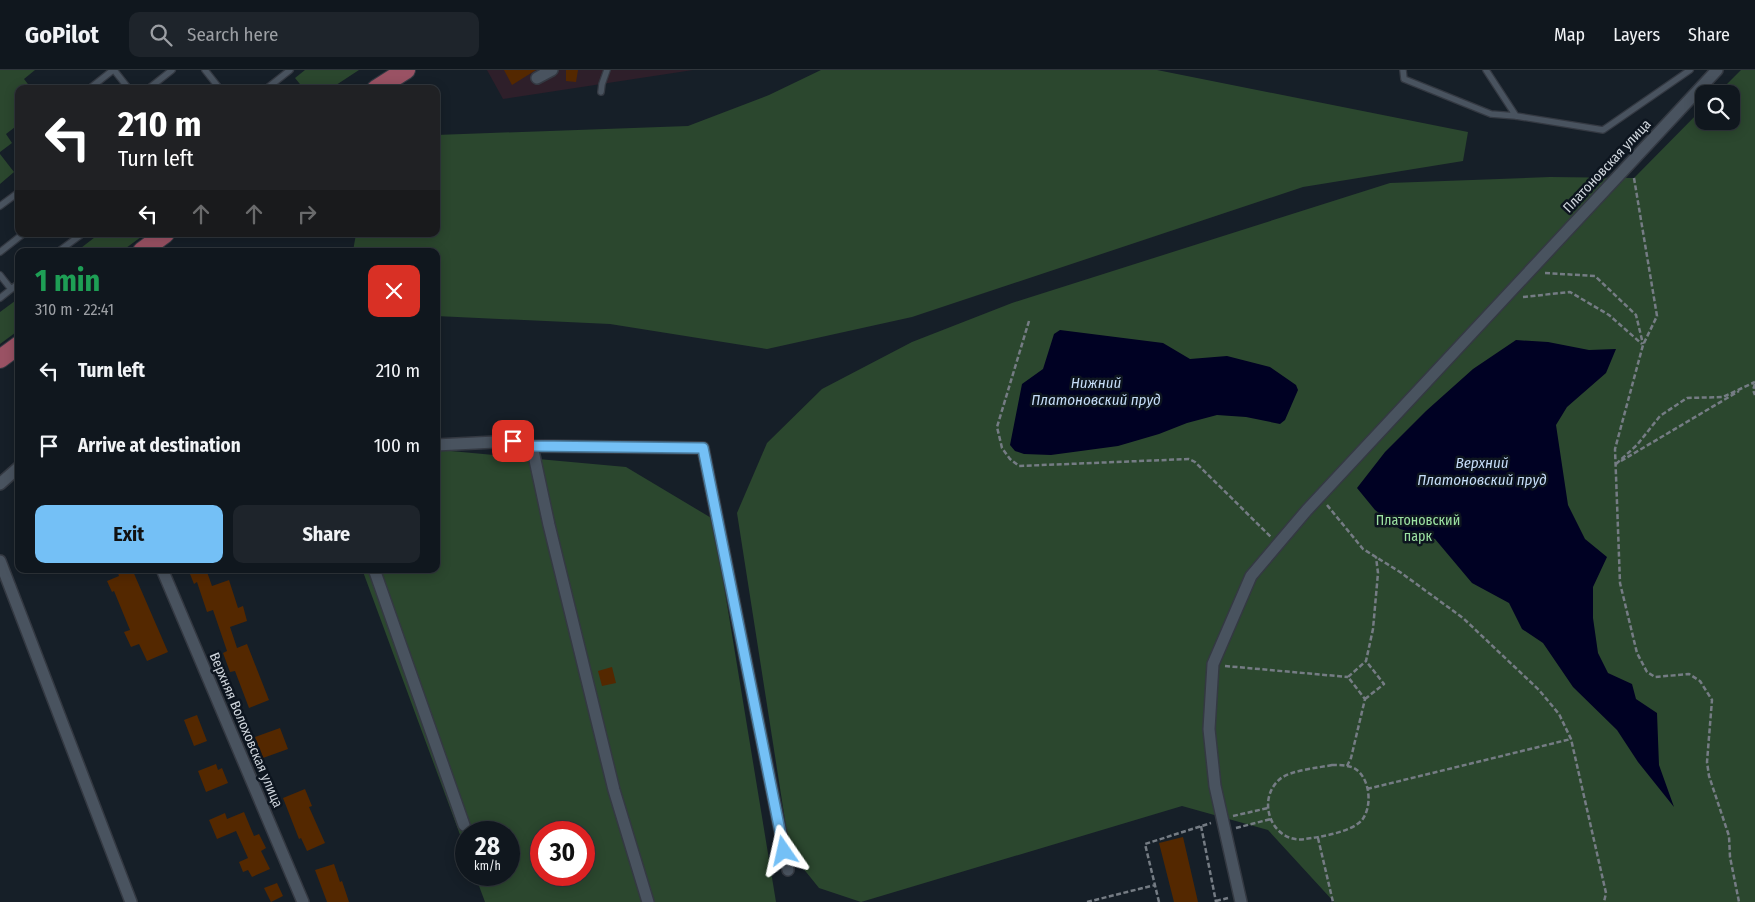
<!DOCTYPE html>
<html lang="en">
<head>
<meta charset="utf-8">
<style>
  body { margin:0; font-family:"Fira Sans Condensed",sans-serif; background:#1e242b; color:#f1f3f6; height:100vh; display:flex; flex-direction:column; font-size:19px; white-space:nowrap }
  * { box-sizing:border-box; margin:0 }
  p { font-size:16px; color:#9c9fa4 }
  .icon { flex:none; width:28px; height:28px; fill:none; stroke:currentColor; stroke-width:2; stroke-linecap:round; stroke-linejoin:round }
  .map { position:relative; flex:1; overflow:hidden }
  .panel { position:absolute; left:15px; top:178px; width:425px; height:325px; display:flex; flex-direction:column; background:#10171e; border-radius:10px; box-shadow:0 2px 12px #0003,0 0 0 1px #30363c }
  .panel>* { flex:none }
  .top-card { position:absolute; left:15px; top:15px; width:425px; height:152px; border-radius:10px; box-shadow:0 2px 12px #0003,0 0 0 1px #30363c; background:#202124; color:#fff; overflow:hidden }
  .controls { position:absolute; left:1695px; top:15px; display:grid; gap:10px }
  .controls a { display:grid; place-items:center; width:45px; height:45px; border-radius:10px; background:#10171e; box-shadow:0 2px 12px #0003,0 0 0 1px #30363c; font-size:25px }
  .speed { position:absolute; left:455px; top:751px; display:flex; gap:10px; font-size:25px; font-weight:700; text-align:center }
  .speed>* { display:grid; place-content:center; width:65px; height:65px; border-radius:50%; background:#10171e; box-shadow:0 2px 12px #0003,0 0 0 1px #30363c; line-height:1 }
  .speed small { font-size:12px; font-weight:400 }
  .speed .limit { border:8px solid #d22; background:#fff; color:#111 }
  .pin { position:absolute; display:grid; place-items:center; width:42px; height:42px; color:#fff; margin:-21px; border-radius:10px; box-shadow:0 2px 8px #0006 }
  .me { position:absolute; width:55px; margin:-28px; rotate:349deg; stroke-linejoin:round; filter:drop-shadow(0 0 4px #0008) }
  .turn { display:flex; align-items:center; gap:18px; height:105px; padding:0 20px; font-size:22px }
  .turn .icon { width:65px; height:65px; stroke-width:2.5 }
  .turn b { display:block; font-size:35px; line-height:42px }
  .lanes { display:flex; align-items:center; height:48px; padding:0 20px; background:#0003; justify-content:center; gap:25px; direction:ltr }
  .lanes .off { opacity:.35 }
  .round { display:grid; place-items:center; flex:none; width:52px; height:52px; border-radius:10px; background:#1e242b }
  .overview { display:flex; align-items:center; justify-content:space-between; height:85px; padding:0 20px }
  h1 { font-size:30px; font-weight:700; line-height:38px; color:#1e9e55 }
  .action { display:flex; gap:10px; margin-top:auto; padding:10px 20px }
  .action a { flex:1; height:58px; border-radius:10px; background:#74c0f6; color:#111; font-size:20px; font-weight:700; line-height:58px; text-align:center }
  .action a+a { background:#1e242b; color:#f1f3f6 }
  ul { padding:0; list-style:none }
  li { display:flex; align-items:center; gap:15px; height:75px; padding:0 20px }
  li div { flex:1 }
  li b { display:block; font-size:19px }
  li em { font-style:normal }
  header { display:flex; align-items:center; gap:30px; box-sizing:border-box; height:70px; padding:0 25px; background:#10171e; border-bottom:1px solid #30363c }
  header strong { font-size:24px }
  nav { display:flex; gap:28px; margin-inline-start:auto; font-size:18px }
  .search { width:350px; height:45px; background:#1e242b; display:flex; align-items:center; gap:12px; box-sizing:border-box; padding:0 18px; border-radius:10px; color:#9c9fa4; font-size:19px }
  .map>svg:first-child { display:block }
  .industrial { fill:#2e1f2a }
  .green { fill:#2b472e; fill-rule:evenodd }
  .water { fill:#000123 }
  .building { fill:#542800 }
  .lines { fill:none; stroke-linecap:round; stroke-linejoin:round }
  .lane-casing { stroke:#343942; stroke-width:8 }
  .street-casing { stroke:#343942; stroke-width:14 }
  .primary-casing { stroke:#343942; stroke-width:20 }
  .path { stroke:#757c84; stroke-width:2.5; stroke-dasharray:5 2.5; stroke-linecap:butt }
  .lane { stroke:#49535f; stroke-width:5.5 }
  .street { stroke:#49535f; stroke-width:11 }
  .primary { stroke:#9a5264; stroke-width:18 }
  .route-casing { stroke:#4b7da0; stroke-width:12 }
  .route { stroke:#74c0f6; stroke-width:9 }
  .labels { text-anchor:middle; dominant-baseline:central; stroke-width:5; stroke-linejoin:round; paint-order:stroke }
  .street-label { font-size:14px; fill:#cfd5dc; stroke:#0d151f }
  .park-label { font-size:14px; fill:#9ce1a2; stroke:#0d151f }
  .water-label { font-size:15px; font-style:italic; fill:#c5dcf7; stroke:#0d151f }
</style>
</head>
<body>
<header>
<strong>GoPilot</strong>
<div class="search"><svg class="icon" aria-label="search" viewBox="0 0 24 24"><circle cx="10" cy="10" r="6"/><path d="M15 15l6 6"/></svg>Search here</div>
<nav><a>Map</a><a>Layers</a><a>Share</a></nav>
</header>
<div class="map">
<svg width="1755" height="832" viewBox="0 0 1755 832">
  <rect width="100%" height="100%" fill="#161f28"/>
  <path class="industrial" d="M487,0h206l-190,29z"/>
  <path class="green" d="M0,0h35l-11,9 7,9 -12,1v8l-3,2 3,4v21l-13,10 6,9 -12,9z
    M305,0h54l-29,19h-26l-9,-11z
    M821,0h336l311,62 -5,29 -160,26 -391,130 -145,32 -157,-25 -174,-8v-65h-83l3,-17h80v-99l252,-9 81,-31z
    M1741,0h14v832h-421l-66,-72 -86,-24 -321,96 -42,-14 -29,-36 -53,-339 30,-70 55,-54 90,-47 100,-39 378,-120 160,-6 84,1 70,-71v14h27v-27h-14z
    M0,84l14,18 -14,12z
    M99,164h46l-23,17h-45z
    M19,228v32l-19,14v-32z
    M440,380l186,17 87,52 63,383h-291l-10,-27h34v-43h-43v19l-104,-282h74v-118zM541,762h43v43h-43z"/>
  <path class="water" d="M1060,260l103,13 27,16 37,-3 43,11 26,18 2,5 -13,30 -5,4 -34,-7 -29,-2 -30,8 -28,11 -41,12 -67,9 -27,-1 -9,-3 -5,-6 12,-61 21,-15 11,-35z
    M1516,270l32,2 41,8 27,-1 -10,24 -39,34 -11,18 12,80 17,34 22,18 -14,30v31l5,35 10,20 24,11 4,15 21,14 2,52 15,42 -36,-45 -21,-32 -44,-43 -30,-44 -21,-14 -13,-26 -37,-20 -37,-44 -35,-10 -25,-19 -18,-22 28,-36 41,-41 47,-42z"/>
  <path class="building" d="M504,0h32l-24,15z
    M566,0h12l-2,12 -10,-1z
    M126,499h6l36,83 -21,9 -8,-17 -8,3 -7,-15 6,-2 -16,-39 -2,1 -5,-11 12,-5 -1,-3z
    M188,499h18l6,17 17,-6 9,28 5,-2 4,15 -17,6 7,21 10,-4 22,56 -20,8 -14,-37 -5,1 -7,-19 4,-2 -14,-41 -6,2 -10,-30 -3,2z
    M612,597l4,16 -14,3 -4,-15z
    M197,645l10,26 -13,5 -10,-26z
    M280,658l8,21 -25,9 -8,-21z
    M216,694l2,6 4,-2 6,15 -22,9 -8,-21z
    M305,719l7,17 -3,1 16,36 -18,8 -6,-13 -2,1 -16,-41z
    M244,742l10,24 5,-2 7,14 -5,3 9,18 -18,8 -4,-7 -5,2 -4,-10 9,-4 -12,-27 -19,8 -8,-19 16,-7 2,6z
    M1183,767l15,65h-24l-15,-59z
    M334,794l6,18 2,-1 7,21h-22l-12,-32z
    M277,813l6,13 -12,6 -7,-14z"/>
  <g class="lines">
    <defs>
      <path id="lane" d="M114,0l15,19
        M205,0l15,19
        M1403,0l1,9 87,35 25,2 87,14 87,-60
        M1486,0l30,46
        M89,19l24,-19
        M148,19l24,-19
        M266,19l24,-19
        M601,22l1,-8 5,-14
        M0,136l19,-14
        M59,181l23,-17
        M0,182l23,-18
        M0,205l11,14
        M0,228l19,-15"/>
      <path id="street" d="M537,8l15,-8
        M436,375l77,-4 13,1 6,4 171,2 85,422
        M532,376l17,79 65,265 34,112
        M0,414l19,-17
        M0,491l131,341
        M162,499l141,333
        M374,499l90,256
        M1241,832l-26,-116 -6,-57 4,-65 38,-88 56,-66 410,-440"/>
      <path id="primary" d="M376,19l30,-19
        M142,181l23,-17
        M0,289l19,-14"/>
    </defs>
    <use href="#lane" class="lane-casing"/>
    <use href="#street" class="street-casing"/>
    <use href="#primary" class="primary-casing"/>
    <path class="path" d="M1634,108l23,138 -14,29 -28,104 5,134 17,70 10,19 8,5 34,-3 11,7 12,19 -5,62 2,14 20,60 1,21 9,45
      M1545,203l50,3 41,39 7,29
      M1523,227l47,-5 39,23 33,29
      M1029,251l-32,106 5,21 8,11 9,7 170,-7 6,3 76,75
      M1755,314l-2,6 2,5
      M1621,391l118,-70
      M1616,394l21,-19 23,-29 27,-18 36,-1 32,-15
      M1327,435l36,44 37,23 63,46 76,72 20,24 12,25 35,154 -2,9
      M1225,596l123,11
      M1365,629l19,-15 -18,-23
      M1332,695c7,0 15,0 22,3 16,9 19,38 8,52 -10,12 -42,17 -57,19 -33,5 -50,-39 -25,-60 11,-9 38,-11 52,-14z
      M1347,696l4,-8 14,-59 -17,-22 18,-16 7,-32 5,-56 -2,-16
      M1367,719l204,-50
      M1233,746l35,-8
      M1201,756l15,76
      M1236,758l35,-9
      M1318,768l15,64
      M1216,831l12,-3
      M1087,832l68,-17
      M1159,832l-14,-58 66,-21"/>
    <use href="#lane" class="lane"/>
    <use href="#street" class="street"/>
    <use href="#primary" class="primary"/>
  </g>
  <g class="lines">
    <defs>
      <path id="route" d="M513,371l13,1 6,4 171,2 81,403"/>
    </defs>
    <use href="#route" class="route-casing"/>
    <use href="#route" class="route"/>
  </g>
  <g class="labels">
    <g class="street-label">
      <text transform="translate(1607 96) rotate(-47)">Платоновская улица</text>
      <text transform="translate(246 660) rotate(67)">Верхняя Волоховская улица</text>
    </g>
    <g class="park-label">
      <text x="1418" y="450">Платоновский<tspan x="1418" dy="16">парк</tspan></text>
    </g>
    <g class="water-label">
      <text x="1096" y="313">Нижний<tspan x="1096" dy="17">Платоновский пруд</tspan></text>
      <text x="1482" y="393">Верхний<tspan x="1482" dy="17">Платоновский пруд</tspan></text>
    </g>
  </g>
</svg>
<div class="controls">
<a><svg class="icon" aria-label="search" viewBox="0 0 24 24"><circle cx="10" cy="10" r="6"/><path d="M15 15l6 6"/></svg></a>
</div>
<div class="speed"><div>28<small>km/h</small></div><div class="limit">30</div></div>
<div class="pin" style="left:513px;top:371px;background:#d93025"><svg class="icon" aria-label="arrive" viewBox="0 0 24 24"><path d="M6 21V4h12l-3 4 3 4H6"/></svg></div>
<svg class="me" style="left:784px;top:781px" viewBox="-20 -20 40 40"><path d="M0-17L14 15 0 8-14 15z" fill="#74c0f6" stroke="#fff" stroke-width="4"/></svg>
<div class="top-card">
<div class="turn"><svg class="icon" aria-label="left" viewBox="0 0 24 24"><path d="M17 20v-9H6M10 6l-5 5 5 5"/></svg><div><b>210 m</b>Turn left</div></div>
<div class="lanes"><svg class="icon" aria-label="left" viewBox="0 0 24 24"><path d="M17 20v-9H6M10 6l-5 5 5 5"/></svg><svg class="icon off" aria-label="ahead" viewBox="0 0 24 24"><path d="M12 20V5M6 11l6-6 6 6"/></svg><svg class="icon off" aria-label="ahead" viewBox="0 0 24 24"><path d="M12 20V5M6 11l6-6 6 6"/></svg><svg class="icon off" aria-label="right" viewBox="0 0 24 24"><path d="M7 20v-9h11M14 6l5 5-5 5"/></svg></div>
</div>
<section class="panel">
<div class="overview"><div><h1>1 min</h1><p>310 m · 22:41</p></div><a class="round" style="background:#d93025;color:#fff"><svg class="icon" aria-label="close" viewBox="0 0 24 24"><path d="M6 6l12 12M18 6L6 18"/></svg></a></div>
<ul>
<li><svg class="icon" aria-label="left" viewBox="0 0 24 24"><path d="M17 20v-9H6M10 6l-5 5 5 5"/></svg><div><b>Turn left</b></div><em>210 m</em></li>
<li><svg class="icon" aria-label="arrive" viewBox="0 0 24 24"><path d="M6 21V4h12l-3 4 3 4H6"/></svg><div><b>Arrive at destination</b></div><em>100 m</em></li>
</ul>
<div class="action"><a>Exit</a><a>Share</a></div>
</section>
</div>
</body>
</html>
